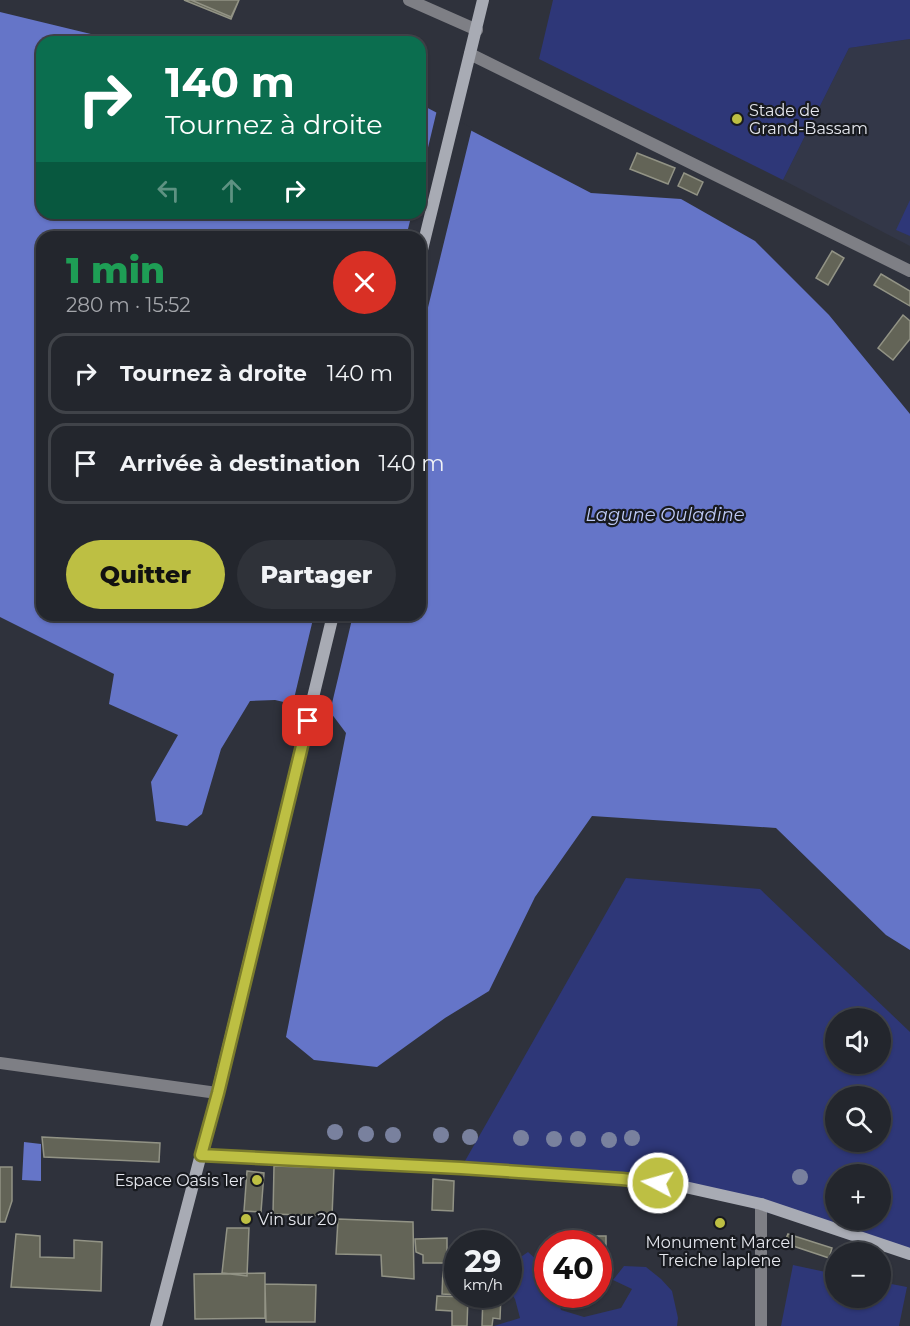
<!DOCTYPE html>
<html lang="fr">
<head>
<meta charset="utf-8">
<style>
  body { margin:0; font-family:Montserrat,sans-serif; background:#2f3239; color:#f1f3f6; height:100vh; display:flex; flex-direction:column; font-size:22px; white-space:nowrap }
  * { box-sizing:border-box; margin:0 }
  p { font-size:20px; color:#a3a5aa }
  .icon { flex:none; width:33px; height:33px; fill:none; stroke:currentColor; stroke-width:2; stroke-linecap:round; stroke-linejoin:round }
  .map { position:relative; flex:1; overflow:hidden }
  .panel { position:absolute; left:36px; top:231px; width:390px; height:390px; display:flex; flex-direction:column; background:#23262d; border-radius:18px; box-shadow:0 2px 4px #0004,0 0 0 2px #404349 }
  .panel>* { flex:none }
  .hud { position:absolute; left:36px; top:36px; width:390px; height:183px; border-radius:18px; box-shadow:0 2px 4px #0004,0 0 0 2px #404349; background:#0b6e4f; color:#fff; overflow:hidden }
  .buttons { position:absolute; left:825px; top:1008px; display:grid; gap:12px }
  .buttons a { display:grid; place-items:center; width:66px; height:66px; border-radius:50%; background:#23262d; box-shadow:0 2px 4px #0004,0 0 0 2px #404349; font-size:30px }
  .speed { position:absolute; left:444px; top:1230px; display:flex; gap:12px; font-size:30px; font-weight:700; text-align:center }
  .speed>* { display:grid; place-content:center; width:78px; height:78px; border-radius:50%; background:#23262d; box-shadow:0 2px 4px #0004,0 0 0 2px #404349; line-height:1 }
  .speed small { font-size:15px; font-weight:400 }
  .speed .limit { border:9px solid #d22; background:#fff; color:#111 }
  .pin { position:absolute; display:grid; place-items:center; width:51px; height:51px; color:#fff; margin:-26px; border-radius:12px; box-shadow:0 3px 9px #0006 }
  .me { position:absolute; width:66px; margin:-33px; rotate:276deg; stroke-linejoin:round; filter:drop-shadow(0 0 4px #0008) }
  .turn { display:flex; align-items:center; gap:21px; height:126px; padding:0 30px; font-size:27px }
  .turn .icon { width:78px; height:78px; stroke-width:2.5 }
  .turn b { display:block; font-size:42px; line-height:51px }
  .lanes { display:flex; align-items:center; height:57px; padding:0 30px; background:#0003; justify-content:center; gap:30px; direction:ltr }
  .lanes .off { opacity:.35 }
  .round { display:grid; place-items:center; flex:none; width:63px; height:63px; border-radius:32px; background:#2f3239 }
  .summary { display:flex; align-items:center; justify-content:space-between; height:102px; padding:0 30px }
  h1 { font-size:36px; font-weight:800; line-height:45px; color:#1e9e55 }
  .action { display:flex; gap:12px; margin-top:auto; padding:12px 30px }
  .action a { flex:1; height:69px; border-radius:36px; background:#bdbf43; color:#111; font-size:24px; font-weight:800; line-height:69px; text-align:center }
  .action a+a { background:#2f3239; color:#f1f3f6 }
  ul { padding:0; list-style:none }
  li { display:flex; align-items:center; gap:18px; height:81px; margin:0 12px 9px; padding:0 18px; border:3px solid #404349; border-radius:18px }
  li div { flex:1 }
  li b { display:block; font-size:22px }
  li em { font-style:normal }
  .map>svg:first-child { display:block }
  .built { fill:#333748 }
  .green { fill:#2e3778; fill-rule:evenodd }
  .water { fill:#6575c8; fill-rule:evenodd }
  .pier { fill:#2f323c }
  .building { fill:#636457; stroke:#929385; stroke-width:1.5 }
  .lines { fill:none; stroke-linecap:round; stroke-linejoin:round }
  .street { stroke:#7e7f85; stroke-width:12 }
  .secondary { stroke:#a8abb4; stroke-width:12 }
  .tree { fill:#79819e }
  .route-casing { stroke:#7b7c2c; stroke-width:15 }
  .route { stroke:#bdbf43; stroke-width:10 }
  .poi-dot { fill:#bdbf43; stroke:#181a1f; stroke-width:2 }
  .labels { text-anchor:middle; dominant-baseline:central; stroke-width:4.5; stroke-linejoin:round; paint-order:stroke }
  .poi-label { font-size:16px; fill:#e5e7ee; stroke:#181a1f; text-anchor:start }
  .water-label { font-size:18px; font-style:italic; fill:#bdc9f5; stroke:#181a1f }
</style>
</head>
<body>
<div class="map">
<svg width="910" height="1326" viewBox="0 0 910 1326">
  <rect width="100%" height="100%" fill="#2f323c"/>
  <path class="built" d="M910,39v207l-127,-66 66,-132z"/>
  <path class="green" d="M553,0h357v39l-61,9 -66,132 -244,-121z
    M910,200v36l-14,-6z
    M626,878l134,11 150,143v223l-234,-70 -215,-17zM836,1018h44v46h-44zM836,1096h44v46h-44zM836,1174h44v46h-44z
    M528,1252l19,17 1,25 9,1 4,15 23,7 37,-9 11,-19 -19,-9 11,-14 22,1 15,12 11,12 6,27 -1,8h-183l26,-8 -5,-19 -6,-9v-25z
    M793,1265l42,9 1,24h44l1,-16 26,5 -8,39h-118z"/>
  <path class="water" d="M0,12l124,30h-82v171h378v-109l171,89 90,6 74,42 74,74 81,99v536l-24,-15 -110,-107 -184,-12 -57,81 -46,94 -44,27 -68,49 -63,-7 -28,-23 60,-304 -15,-20 -56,-13 -25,1 -29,48 -19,65 -15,12 -31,-5 -5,-39 27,-47 -69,-31 5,-30 -114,-57zM42,237h378v378h-378z
    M24,1142l17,2v37l-19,-1z"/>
  <path class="pier" d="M437,110l35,18 -52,212v-103h-14l6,-24h8v-32z
    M314,615h39l-24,101 -37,-9z"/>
  <path class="building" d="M184,0h55l-8,19z
    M191,0h48l-8,17z
    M637,153l38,15 -7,16 -38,-15z
    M684,173l19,9 -6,13 -19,-9z
    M832,251l12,7 -16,27 -12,-7z
    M881,274l29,17v15l-36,-21z
    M903,315l7,6v18l-17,21 -15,-12z
    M42,1137l118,6 -1,19 -115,-5z
    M274,1166l60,2 -2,48 -59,-2z
    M0,1167h12v34l-7,21h-5z
    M247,1171l17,2 -3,39 -17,-1z
    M433,1179l21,2 -1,30 -21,-1z
    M338,1219l75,3 1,57 -32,-3 -1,-21 -45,-1z
    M227,1228h22l-2,48 -25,-3z
    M16,1234l24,2v21l34,1v-18l28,2 -1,49 -90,-4z
    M788,1234l44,14 -3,10 -45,-15z
    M592,1236h14v19h-8v-11h-6z
    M447,1238v25h-24v-8l-7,-3 -1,-13z
    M443,1270l15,1v23h22v2l-38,-2z
    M265,1273v45l-70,1 -1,-45z
    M265,1284l51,1 -1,37h-49z
    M483,1294h18l-1,25 -7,-1 -1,8h-10z
    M437,1296l31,1 -1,29h-15v-15l-16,-1z"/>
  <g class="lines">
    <path class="street" d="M409,0l68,30
      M470,54l440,217
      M0,1063l217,30
      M761,1204v122"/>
    <path class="secondary" d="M420,258l63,-258
      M201,1155l260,13 161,11 54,6 85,19 149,50
      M156,1326l61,-233 116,-478"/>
  </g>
  <g class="tree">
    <circle cx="335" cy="1132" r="8"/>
    <circle cx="366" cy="1134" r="8"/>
    <circle cx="393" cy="1135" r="8"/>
    <circle cx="441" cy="1135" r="8"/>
    <circle cx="470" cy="1137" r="8"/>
    <circle cx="521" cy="1138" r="8"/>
    <circle cx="632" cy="1138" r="8"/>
    <circle cx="554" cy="1139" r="8"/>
    <circle cx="578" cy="1139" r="8"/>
    <circle cx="609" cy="1140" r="8"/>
    <circle cx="800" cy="1177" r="8"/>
  </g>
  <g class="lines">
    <defs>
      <path id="route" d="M308,721l-90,372 -17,62 260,13 161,11 36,4"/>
    </defs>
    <use href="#route" class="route-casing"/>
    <use href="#route" class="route"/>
  </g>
  <g class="poi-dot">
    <circle cx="737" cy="119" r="6"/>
    <circle cx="257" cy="1180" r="6"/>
    <circle cx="246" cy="1219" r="6"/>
    <circle cx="720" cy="1223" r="6"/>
  </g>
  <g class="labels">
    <g class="poi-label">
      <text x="749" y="110">Stade de<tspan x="749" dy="18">Grand-Bassam</tspan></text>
      <text x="245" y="1180" text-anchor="end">Espace Oasis 1er</text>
      <text x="258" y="1219">Vin sur 20</text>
      <text x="720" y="1242" text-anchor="middle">Monument Marcel<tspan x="720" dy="18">Treiche laplene</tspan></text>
    </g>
    <g class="water-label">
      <text x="665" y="515">Lagune Ouladine</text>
    </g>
  </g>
</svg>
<div class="buttons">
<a><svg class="icon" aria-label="sound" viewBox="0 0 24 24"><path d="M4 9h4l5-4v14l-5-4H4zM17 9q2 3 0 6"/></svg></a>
<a><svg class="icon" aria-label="search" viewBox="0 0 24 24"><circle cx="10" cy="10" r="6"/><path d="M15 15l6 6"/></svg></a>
<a>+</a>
<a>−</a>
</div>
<div class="speed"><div>29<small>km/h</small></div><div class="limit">40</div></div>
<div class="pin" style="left:308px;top:721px;background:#d93025"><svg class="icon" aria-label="arrive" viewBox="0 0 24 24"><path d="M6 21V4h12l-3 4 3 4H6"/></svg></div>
<svg class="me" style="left:658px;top:1183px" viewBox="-20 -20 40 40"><circle r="17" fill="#bdbf43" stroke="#fff" stroke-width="3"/><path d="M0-11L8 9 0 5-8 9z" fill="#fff"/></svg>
<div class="hud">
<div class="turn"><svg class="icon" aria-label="right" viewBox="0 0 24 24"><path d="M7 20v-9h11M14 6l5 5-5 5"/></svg><div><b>140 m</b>Tournez à droite</div></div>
<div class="lanes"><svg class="icon off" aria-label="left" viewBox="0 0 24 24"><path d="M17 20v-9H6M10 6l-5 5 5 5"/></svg><svg class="icon off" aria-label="ahead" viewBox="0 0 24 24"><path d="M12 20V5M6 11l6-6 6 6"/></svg><svg class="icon" aria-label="right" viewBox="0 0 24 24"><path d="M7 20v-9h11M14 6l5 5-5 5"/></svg></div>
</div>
<section class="panel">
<div class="summary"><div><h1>1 min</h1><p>280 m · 15:52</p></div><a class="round" style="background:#d93025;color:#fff"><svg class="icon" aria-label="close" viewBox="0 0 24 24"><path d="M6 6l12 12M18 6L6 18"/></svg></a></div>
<ul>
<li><svg class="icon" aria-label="right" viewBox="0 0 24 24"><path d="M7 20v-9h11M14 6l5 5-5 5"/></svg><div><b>Tournez à droite</b></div><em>140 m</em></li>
<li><svg class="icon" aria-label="arrive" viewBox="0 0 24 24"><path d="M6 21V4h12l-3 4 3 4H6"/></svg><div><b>Arrivée à destination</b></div><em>140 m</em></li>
</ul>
<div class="action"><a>Quitter</a><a>Partager</a></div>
</section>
</div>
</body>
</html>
